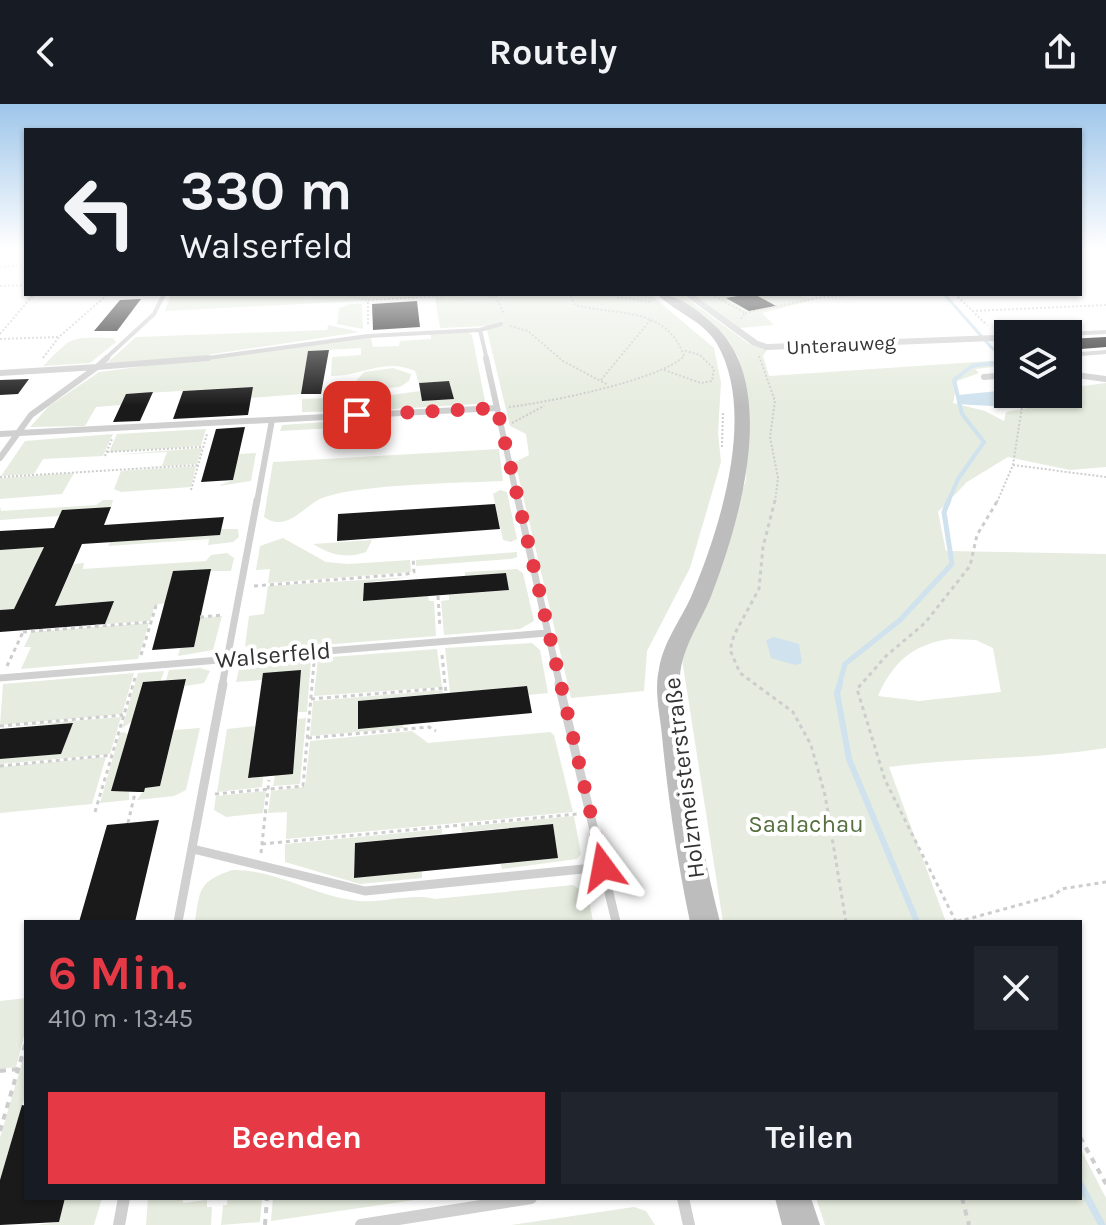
<!DOCTYPE html>
<html lang="de">
<head>
<meta charset="utf-8">
<style>
  body { margin:0; font-family:Karla,sans-serif; background:#20242c; color:#f1f3f6; height:100vh; display:flex; flex-direction:column; font-size:30px; white-space:nowrap }
  * { box-sizing:border-box; margin:0 }
  p { font-size:26px; color:#9ea1a6 }
  .icon { flex:none; width:44px; height:44px; fill:none; stroke:currentColor; stroke-width:2; stroke-linecap:round; stroke-linejoin:round }
  .map { position:relative; flex:1; overflow:hidden }
  .details { position:absolute; left:24px; top:816px; width:1058px; height:280px; display:flex; flex-direction:column; background:#171b24; border-radius:0px; box-shadow:0 2px 6px #0004 }
  .details>* { flex:none }
  .top-card { position:absolute; left:24px; top:24px; width:1058px; height:168px; border-radius:0px; box-shadow:0 2px 6px #0004; background:#171b24; color:#f1f3f6; overflow:hidden }
  .buttons { position:absolute; left:994px; top:216px; display:grid; gap:16px }
  .buttons a { display:grid; place-items:center; width:88px; height:88px; border-radius:0px; background:#171b24; box-shadow:0 2px 6px #0004; font-size:40px }
  .pin { position:absolute; display:grid; place-items:center; width:68px; height:68px; color:#fff; margin:-34px; border-radius:16px; box-shadow:0 4px 12px #0006 }
  .me { position:absolute; width:88px; margin:-44px; rotate:347deg; stroke-linejoin:round; filter:drop-shadow(0 0 6px #0008) }
  .turn { display:flex; align-items:center; gap:28px; height:168px; padding:0 24px; font-size:36px }
  .turn .icon { width:104px; height:104px; stroke-width:2.5 }
  .turn b { display:block; font-size:56px; line-height:68px }
  .round { display:grid; place-items:center; flex:none; width:84px; height:84px; border-radius:0px; background:#20242c }
  .overview { display:flex; align-items:center; justify-content:space-between; height:136px; padding:0 24px }
  h1 { font-size:48px; font-weight:700; line-height:60px; color:#e63946 }
  .button { display:flex; gap:16px; margin-top:auto; padding:16px 24px }
  .button a { flex:1; height:92px; border-radius:0px; background:#e63946; color:#fff; font-size:32px; font-weight:700; line-height:92px; text-align:center }
  .button a+a { background:#20242c; color:#f1f3f6 }
  header { display:flex; justify-content:space-between; align-items:center; height:104px; padding:0 24px; background:#171b24; font-size:36px; font-weight:700 }
  .map>svg:first-child { display:block }
  .green { fill:#e6ecdf; fill-rule:evenodd }
  .water { fill:#cfe2ee }
  .lines { fill:none; stroke-linecap:round; stroke-linejoin:round }
  .stream-far4 { stroke:#cfe2ee; stroke-width:3 }
  .stream-far3 { stroke:#cfe2ee; stroke-width:4 }
  .stream-far2 { stroke:#cfe2ee; stroke-width:5 }
  .stream-far1 { stroke:#cfe2ee; stroke-width:6 }
  .stream { stroke:#cfe2ee; stroke-width:7 }
  .building { fill:#1a1a1a }
  .path-far2 { stroke:#cdcdcd; stroke-width:2; stroke-dasharray:2 2; stroke-linecap:butt }
  .path-far1 { stroke:#cdcdcd; stroke-width:3; stroke-dasharray:4 4; stroke-linecap:butt }
  .path { stroke:#cdcdcd; stroke-width:4; stroke-dasharray:6 6; stroke-linecap:butt }
  .lane-far4 { stroke:#d0d0d0; stroke-width:4 }
  .lane-far3 { stroke:#d0d0d0; stroke-width:6 }
  .lane-far2 { stroke:#d0d0d0; stroke-width:7 }
  .lane-far1 { stroke:#d0d0d0; stroke-width:9 }
  .lane { stroke:#d0d0d0; stroke-width:12 }
  .street { fill:#d0d0d0; fill-rule:evenodd }
  .secondary { fill:#bdbdbd; fill-rule:evenodd }
  .route { stroke:#e63946; stroke-width:14; stroke-dasharray:0 25.2 }
  .labels { text-anchor:middle; dominant-baseline:central; stroke-width:8; stroke-linejoin:round; paint-order:stroke }
  .far-street-label { font-size:20px; fill:#333; stroke:#fff }
  .street-label { font-size:24px; fill:#333; stroke:#fff }
  .park-label { font-size:24px; fill:#56703f; stroke:#fff }
</style>
</head>
<body>
<header><svg class="icon" aria-label="back" viewBox="0 0 24 24"><path d="M15 5l-7 7 7 7"/></svg>Routely<svg class="icon" aria-label="share" viewBox="0 0 24 24"><path d="M12 15V3M7 8l5-5 5 5M5 13v7h14v-7"/></svg></header>
<div class="map">
<svg width="1106" height="1121" viewBox="0 0 1106 1121">
  <rect width="100%" height="100%" fill="#fff"/>
  <path class="green" d="M171,190h479l64,54 7,34 -3,51 3,29 -31,106 -43,83 -3,40 -73,7 -56,-236 14,-7 -3,-21 -16,-8 -24,-100 -46,2 -5,-31 -270,14z
    M669,190h12l68,50 18,6 -4,6 6,20 222,-15 11,5 -27,3 4,4 -22,8 -4,22 32,8 19,10 2,-9 22,-4 7,-14h33v-6l38,-5v84l-36,3 -62,-13 -41,25 -29,30 8,39 160,3v194c-72,12 -145,9 -217,19l57,155h-223l-41,-263 64,-179 2,-84 -10,-39 -9,-16zM950,535l26,1 17,8 8,44 -82,9 -41,-5c14,-33 35,-52 72,-57z
    M693,190h101l19,6 -51,13 12,12 -34,3z
    M351,200h11l1,25 -26,-5 2,-16z
    M328,221l32,7 -200,30 -55,3 31,-28 191,-7z
    M468,228l4,3 13,66 -9,3 -113,7v-8h14v-6l43,-6 2,10 31,-3 -4,-17 -30,2 -4,-12c-31,-14 -54,6 -84,5l1,-19 29,-2v-7l-53,3 -7,43 -51,4 2,-11 -125,7 -6,11 -25,2 -11,19 -55,1 19,-21 50,-34 272,-35 2,10 26,-1 1,-5 31,-2v-5z
    M113,234l3,4 -26,21 -47,3c30,-29 23,-29 70,-28z
    M393,264l18,6 -2,7 -9,6 -39,3 -6,-8 9,-10z
    M353,293v14l-51,1v-13z
    M370,315v7l-90,5 2,-6z
    M206,325l-5,17 -92,6 8,-18z
    M113,330l-10,22 -60,3 -9,15 -33,2 24,-35z
    M202,344l-5,16 -75,5 40,-3 5,-14 -57,3z
    M499,345l4,32c-40,2 -155,3 -185,19 -17,10 -33,32 -54,17l9,-55z
    M256,349l-5,28 -33,5 15,-6 6,-26z
    M196,362l-5,21 -70,5 -7,-3 7,-18z
    M74,369l-12,21 -62,5v-21z
    M500,386l7,2 10,47 -6,3 -8,-2 -10,-46z
    M103,396h10l-2,7 -48,3 -4,6 -59,4v-14l1,5 95,-6z
    M221,425h17l1,8 -6,5 -25,3 1,-6 -101,7 2,-4 109,-7z
    M283,434l43,24 22,2 62,-4 1,12 -143,11 2,-14 -14,1 4,-24z
    M372,436l-6,12c-19,7 -36,3 -53,-8z
    M44,443l-30,62 -14,1v-60z
    M517,448v5l-6,2 -95,7v-6z
    M227,449l7,5 -3,13h-58l-8,32 -10,2 -5,16 -45,3 8,-23 -58,5 19,-42 10,-1 -1,6 123,-8 5,-6z
    M517,465l6,4 11,48 -14,8 -76,6 -3,-34 8,-1v-5l60,-5 -3,-17 -41,3v-4z
    M410,473l-46,6 -1,18 65,-5 1,5h5l2,35 -179,14 -12,-4 4,-30 15,-2 4,-28z
    M222,512l-9,34 -35,6 2,-8 14,-2 6,-28z
    M149,519l-11,36 -117,10 10,-22h-7l7,-15z
    M532,539l8,7 8,43 -19,2 -3,-9 -76,7 -5,-45z
    M437,545l5,38 -128,9 4,-38z
    M311,555l-4,53h-9l3,-42 -39,10 -26,2 3,-13 7,-4z
    M200,564l10,3 -6,12 -19,3 1,-7 -20,1 3,-10z
    M164,567c-5,20 -26,49 -42,57l16,-55z
    M134,569l-12,41 -122,11 3,-41z
    M442,586l1,3 -85,8v27l45,-4 1,4 -94,8 3,-35z
    M121,613l-11,37 -110,10v-5l61,-5 11,-31 -72,4z
    M306,614l-6,66 -27,2 2,-11 18,-2 5,-54z
    M255,622l-6,52 14,-1 -1,10 -45,5 10,-63z
    M200,624l-14,62 -12,6 -37,4 8,-12 15,-2 14,-56z
    M412,627l16,12 122,-11 4,3 19,77 -287,27 1,-27 -19,1 3,-22 34,-4 5,-46z
    M124,628l4,2 1,66 -29,3 20,-70z
    M106,653l-14,47 -92,9v-46z
    M266,687l-3,22 -37,4 -12,-7 2,-14z
    M574,712l7,38 -4,5 -75,10 -1,-5 57,-6 -5,-34 -91,8 -1,-5z
    M442,725v5l-87,9 -1,35 68,-7v7l-62,6 -75,-22v-18z
    M232,766c45,-1 83,27 128,31 26,2 49,-8 75,-2l138,-14 15,10 5,27h-398c5,-33 3,-40 37,-52z
    M26,894v30l-10,39 -16,2v-68z
    M26,945v43l-26,88v-42z
    M1080,1044l26,50v27h-281l-9,-27h264z
    M65,1094h37l-8,27h-58l23,-3z
    M148,1094h35v5l24,-3v7h5l-1,18h-65z
    M227,1094h35l-2,24 -39,3 2,-20h4z
    M273,1094h155l-157,23z
    M634,1103l12,4 9,14h-144z"/>
  <path class="water" d="M1008,286l6,6 -5,11 -52,-3 1,-9z
    M774,533l25,7 3,19 -7,2 -24,-7 -5,-18z"/>
  <g class="lines">
    <path class="stream-far4" d="M944,190l47,53 17,13"/>
    <path class="stream-far3" d="M1005,254l3,2
      M948,398l10,-23 26,-37 -22,-28 -8,-34 18,-14 36,-5"/>
    <path class="stream-far2" d="M839,582l6,-22 55,-44 52,-56 -8,-52 5,-12"/>
    <path class="stream-far1" d="M840,580l-3,9 12,66 68,163"/>
    <path class="stream" d="M1080,1080l22,41"/>
  </g>
  <path class="building" d="M750,190h4l22,12 -27,5 -23,-13z
    M141,195l-24,32h-23l26,-31z
    M417,197l3,26 -47,3 -1,-26z
    M1106,233v10l-38,3v-11z
    M329,246l-8,44h-20l7,-43z
    M29,275l-11,15 -18,1v-15z
    M449,277l5,18 -32,2 -3,-18z
    M253,283l-5,28 -75,4 10,-28z
    M153,288l-13,29 -27,1 13,-28z
    M245,323l-12,53 -32,2 15,-53z
    M495,400l5,25 -163,12 1,-27z
    M111,403l-7,18 120,-8 -4,18 -138,9 -27,62 59,-5 -9,23 -105,8v-22l14,-1 30,-62 -44,3v-19l54,-3 8,-18z
    M211,465l-17,78 -42,3 21,-79z
    M506,469l3,17 -146,11 1,-18z
    M301,566l-8,104 -45,4 15,-105z
    M186,575l-26,107 -15,2 -1,4h-5l-28,-1 32,-109z
    M527,582l5,27 -174,16v-28z
    M73,619l-12,31 -61,5v-30z
    M159,716l-24,102h-56l28,-97z
    M553,720l5,34 -204,20 1,-35z
    M22,1001l4,1v92h39l-6,24 -59,3v-45z"/>
  <g class="lines">
    <path class="path-far2" d="M0,163l26,-2
      M0,182l26,-1
      M342,190l25,6
      M500,190l-4,3 8,17
      M543,190h42
      M597,190l55,8
      M711,190l34,19 -4,6
      M955,190l32,31
      M972,207l134,-6
      M745,209l77,-16 51,-3
      M368,220v-24l93,-5 35,2
      M510,222l18,5 35,30 45,24
      M0,230l34,-40
      M0,235l59,-2
      M759,252l16,45 -5,36 8,41 -3,24
      M43,254l16,-21 49,-43
      M664,266l37,13 11,-2 2,-12 -14,-14 -17,-5
      M601,276l51,-62
      M509,303c36,-4 152,-27 175,-51 -18,-50 -66,-40 -109,-51l-5,-11
      M512,319l32,-17
      M722,343l1,-36
      M107,348l96,-5
      M105,352l7,-17
      M1013,361l93,12
      M0,373l198,-12
      M191,386l16,-56
      M997,398l16,-37 11,-71"/>
    <path class="path-far1" d="M775,396l-12,47 -4,42 -25,46 -4,15 10,23 53,39 18,33 14,50 21,127
      M254,482l153,-12 7,-2 -1,-15
      M438,492l2,32
      M200,513l24,-2
      M23,528l128,-10
      M141,551l15,-49h4
      M442,551l4,38
      M7,562l17,-36
      M311,595l135,-11
      M0,622l123,-11
      M308,634l121,-11 7,4
      M0,662l112,-11
      M215,690l88,-8 11,-123
      M95,708l40,-134
      M128,719l7,-30
      M262,740l315,-30
      M261,749l8,-73
      M956,818l-71,-142 -28,-91 29,-33 39,-33 45,-57 7,-31 21,-35
      M957,818l98,-27 6,-6 45,-7"/>
    <path class="path" d="M956,818l8,-2
      M0,967l18,-2
      M0,1027l26,-89
      M1080,1033l26,47
      M962,1094l7,27
      M265,1121l2,-27"/>
    <path class="lane-far4" d="M480,226l7,30
      M1067,230l39,-2
      M1008,233l-13,1 13,2
      M1068,251l38,-3
      M104,256l50,-46 10,-20
      M193,256l175,-24 112,-6 21,-6"/>
    <path class="lane-far3" d="M486,254l32,144
      M0,269l97,-6 10,-9
      M1068,270l38,5
      M984,273l24,-2
      M0,330l497,-26
      M0,354l31,-43 66,-48 111,-9
      M257,398l15,-82"/>
    <path class="lane-far2" d="M518,396l42,186
      M0,574l547,-45
      M222,582l35,-186"/>
    <path class="lane-far1" d="M559,580l57,238
      M193,745l172,42 238,-24
      M178,818l45,-238"/>
    <path class="lane" d="M683,1094l6,27
      M119,1121l5,-27
      M361,1121l170,-27"/>
    <path class="street" d="M683,190h10l65,47 9,3 228,-9 13,8v8l-15,-10 -227,9 -14,-5z"/>
    <path class="secondary" d="M657,190c21,0 42,17 57,31 66,59 26,195 -1,266 -10,28 -31,55 -33,85 -2,22 4,45 6,66 8,61 19,121 34,180h-30c-13,-62 -22,-124 -28,-186 -2,-22 -8,-45 -3,-67 4,-26 21,-48 32,-72 29,-68 66,-184 26,-253 -13,-23 -42,-32 -60,-50z
      M775,1094h36l9,27h-38z"/>
  </g>
  <linearGradient id="sky" x2="0" y2="1"><stop stop-color="#9ec6ea"/><stop offset="0.48" stop-color="#fff"/><stop offset="1" stop-color="#fff" stop-opacity="0"/></linearGradient>
  <rect width="1106" height="302" fill="url(#sky)"/>
  <g class="lines">
    <path class="route" d="M357,311l140,-7 106,459"/>
  </g>
  <g class="labels">
    <g class="far-street-label">
      <text transform="translate(841 241) rotate(-3)">Unterauweg</text>
    </g>
    <g class="street-label">
      <text transform="translate(273 551) rotate(-5)">Walserfeld</text>
      <text transform="translate(684 674) rotate(-97)">Holzmeisterstraße</text>
    </g>
    <g class="park-label">
      <text x="806" y="720">Saalachau</text>
    </g>
  </g>
</svg>
<div class="buttons">
<a><svg class="icon" aria-label="layers" viewBox="0 0 24 24"><path d="M12 4l9 5-9 5-9-5zM3 14l9 5 9-5"/></svg></a>
</div>
<div class="pin" style="left:357px;top:311px;background:#d93025"><svg class="icon" aria-label="arrive" viewBox="0 0 24 24"><path d="M6 21V4h12l-3 4 3 4H6"/></svg></div>
<svg class="me" style="left:603px;top:763px" viewBox="-20 -20 40 40"><path d="M0-17L14 15 0 8-14 15z" fill="#e63946" stroke="#fff" stroke-width="4"/></svg>
<div class="top-card">
<div class="turn"><svg class="icon" aria-label="left" viewBox="0 0 24 24"><path d="M17 20v-9H6M10 6l-5 5 5 5"/></svg><div><b>330 m</b>Walserfeld</div></div>
</div>
<section class="details">
<div class="overview"><div><h1>6 Min.</h1><p>410 m · 13:45</p></div><a class="round"><svg class="icon" aria-label="close" viewBox="0 0 24 24"><path d="M6 6l12 12M18 6L6 18"/></svg></a></div>
<div class="button"><a>Beenden</a><a>Teilen</a></div>
</section>
</div>
</body>
</html>
